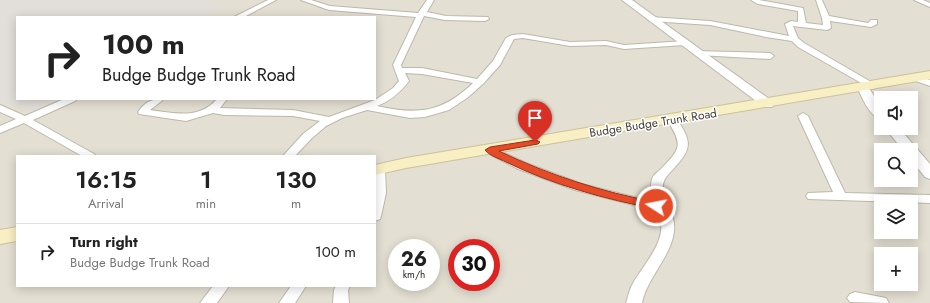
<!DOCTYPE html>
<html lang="en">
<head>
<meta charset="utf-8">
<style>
  body { margin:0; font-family:Jost,sans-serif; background:#f2f2f2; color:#222; height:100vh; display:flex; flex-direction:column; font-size:15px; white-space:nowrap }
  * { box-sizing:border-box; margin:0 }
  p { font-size:13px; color:#767676 }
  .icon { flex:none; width:22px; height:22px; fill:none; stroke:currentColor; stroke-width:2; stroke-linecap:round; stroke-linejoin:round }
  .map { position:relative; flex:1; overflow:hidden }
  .details { position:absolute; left:16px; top:155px; width:360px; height:132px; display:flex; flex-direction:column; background:#fff; border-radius:0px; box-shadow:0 2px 10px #0003 }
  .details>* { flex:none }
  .top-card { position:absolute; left:16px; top:16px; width:360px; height:84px; border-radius:0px; box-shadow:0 2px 10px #0003; background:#fff; color:#222; overflow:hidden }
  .buttons { position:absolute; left:874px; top:91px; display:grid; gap:8px }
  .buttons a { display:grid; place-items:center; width:44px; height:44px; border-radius:0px; background:#fff; box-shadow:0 2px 10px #0003; font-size:20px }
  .speed { position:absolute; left:388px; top:239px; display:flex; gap:8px; font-size:20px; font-weight:700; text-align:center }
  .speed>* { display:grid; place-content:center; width:52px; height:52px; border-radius:50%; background:#fff; box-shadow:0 2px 10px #0003; line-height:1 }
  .speed small { font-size:10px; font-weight:400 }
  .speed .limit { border:6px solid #d22; background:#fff; color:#111 }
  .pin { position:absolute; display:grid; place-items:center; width:34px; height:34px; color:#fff; margin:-41px -17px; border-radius:50% 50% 50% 0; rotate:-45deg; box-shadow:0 0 4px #0007 }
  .pin .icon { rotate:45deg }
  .me { position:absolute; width:44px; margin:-22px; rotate:281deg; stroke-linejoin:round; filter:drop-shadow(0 0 3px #0008) }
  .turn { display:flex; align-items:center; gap:14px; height:84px; padding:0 20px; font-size:18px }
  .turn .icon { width:52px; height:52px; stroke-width:2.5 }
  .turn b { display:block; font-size:28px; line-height:34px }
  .eta { display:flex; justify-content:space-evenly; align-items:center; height:68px; text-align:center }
  .eta b { font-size:24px; font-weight:600; line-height:28px }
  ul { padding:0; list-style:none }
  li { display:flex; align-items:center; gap:12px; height:56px; padding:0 20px; border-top:1px solid #e0e0e0 }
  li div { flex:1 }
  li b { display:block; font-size:15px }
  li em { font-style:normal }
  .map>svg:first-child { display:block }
  .residential { fill:#e3dfd2; fill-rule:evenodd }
  .industrial { fill:#e2ded9 }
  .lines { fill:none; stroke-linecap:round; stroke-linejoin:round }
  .minor-casing { stroke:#bdb8aa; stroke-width:2 }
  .tertiary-casing { stroke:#bdb8aa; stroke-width:2 }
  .secondary-casing { stroke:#ccc197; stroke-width:2 }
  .minor { fill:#fff; fill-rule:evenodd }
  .tertiary { fill:#fff; fill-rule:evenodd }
  .secondary { fill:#f9efc5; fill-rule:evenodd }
  .route { fill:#e54b26; stroke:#953119 }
  .labels { text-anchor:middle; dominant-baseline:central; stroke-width:3; stroke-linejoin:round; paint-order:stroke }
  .street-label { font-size:12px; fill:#413d34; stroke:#fff }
</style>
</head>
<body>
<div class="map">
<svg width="930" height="303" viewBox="0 0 930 303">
  <rect width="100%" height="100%" fill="#f0ede4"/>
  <path class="residential" d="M0,0h930v303h-930zM17,17h358v82h-358zM881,98h30v30h-30zM881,150h30v30h-30zM17,156h358v130h-358zM881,202h30v30h-30zM397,248h34v34h-34zM457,248h34v34h-34zM881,254h30v30h-30z"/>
  <path class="industrial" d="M0,0h199l26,6 -22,11h-186v82h45l-31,12 -31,-11z"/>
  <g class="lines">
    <defs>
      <path id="minor" d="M268,0h8l-32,17h-10z
        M301,0h10l19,6 88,7 9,-13h7l-7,12 19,4 42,1 1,2 -4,2 -40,-1 -21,-4 -23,49 1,3h20l55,11 16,-18 13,-23 6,-3 11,-1 47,8 36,-1 18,4 61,-4 4,2 -4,2 -61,4 -18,-4 -36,1 -47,-8 -9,1 -14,26 -17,19 -16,14 -18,12 -24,7 -15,1 -43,-8 -25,8 -16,8 -15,13 -16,17h-12l20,-22 17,-13 -27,-5 -69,-1 -11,-2 -27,8 -47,-7 -1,-2c7,-10 13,-13 26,-13l-14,11c24,3 49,10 67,-11h10l-7,9 73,2 36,7 46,-17 18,-12 6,-7 -6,-16 23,-48 -87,-7zM405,73l17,1 51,9c-31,30 -56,32 -96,23 13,-5 23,-13 32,-25z
        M751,0h8l44,8 3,15 17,2 -1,-7 -6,-18h6l7,16 39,7 3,-3h6v4l-6,3 -41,-6 1,7 -4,2 -34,-4 5,12 6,5 74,43 -5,3 -3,-1 -72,-41 -6,-6 -26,-4 -56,-12 -59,-4 -4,-2 4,-2 59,4 79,15 -4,-12 6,-3 7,1v-11l-40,-7z
        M914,0h9l7,3v4z
        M695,51l75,2 4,3 -4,3 -72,-4 -4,-2z
        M916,75l14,5v6l-17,-6 -1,-2 1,-2z
        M64,99h13l-2,2 -42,19 61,34 2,2h-14l-58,-33 -24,10v-7l16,-7 -16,-7v-7l25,11z
        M803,113l5,3 37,77 85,2v8l-122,-4 -2,-3 2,-3 25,-1 -35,-76z
        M672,117l4,1c14,21 18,29 -1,49 -3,4 -8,8 -10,12 -4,6 -2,18 -3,25l3,1c3,4 7,9 8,13 8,30 -26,57 -31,85h-16c2,-6 3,-12 6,-18 12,-22 40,-48 25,-74l-82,-21 -57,-21 -32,-17 -1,-2 5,-3 4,1 32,15 56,21 68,17c1,-7 0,-15 2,-22 1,-3 5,-7 8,-9 20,-21 24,-24 7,-50z
        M379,165l4,1 2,3 1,24 -5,23 -1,3 -5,2v-55z
        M213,286h16l-12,17h-17z
        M291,286h15l-11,17h-16z
        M336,286h14l-2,4 1,13h-16l1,-13z
        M855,292l31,6 3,5 -39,-1 -3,-4 3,-4z"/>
      <path id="tertiary" d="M622,0h10l140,101 2,3 -2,3h-8z
        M863,83l4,2 14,22v12c-12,-3 -19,-22 -24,-32l2,-2z
        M885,128h14l31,36v15l-5,-2 -14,-17v-10h-8z"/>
      <path id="secondary" d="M930,71v8l-524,89 -31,7v-10l31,-7z
        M17,227v14l-17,3v-14z"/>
    </defs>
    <use href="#minor" class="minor-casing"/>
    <use href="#tertiary" class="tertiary-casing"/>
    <use href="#secondary" class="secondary-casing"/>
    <use href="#minor" class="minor"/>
    <use href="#tertiary" class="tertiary"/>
    <use href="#secondary" class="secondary"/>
  </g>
  <path class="route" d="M535,140l3,1 2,1 -2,2 -39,7c50,24 103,41 157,51l4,1 2,3 -2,2 -4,1c-51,-10 -103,-24 -150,-47 -6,-3 -16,-6 -21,-12l5,-3z"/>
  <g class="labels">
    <g class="street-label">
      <text transform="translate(653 123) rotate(-9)">Budge Budge Trunk Road</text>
    </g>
  </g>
</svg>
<div class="buttons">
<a><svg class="icon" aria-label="sound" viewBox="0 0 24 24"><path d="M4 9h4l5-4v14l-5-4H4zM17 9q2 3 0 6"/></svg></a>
<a><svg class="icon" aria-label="search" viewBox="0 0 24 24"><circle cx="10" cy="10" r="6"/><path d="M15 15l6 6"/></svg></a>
<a><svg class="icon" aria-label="layers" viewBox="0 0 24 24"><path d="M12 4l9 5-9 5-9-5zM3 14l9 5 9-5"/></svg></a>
<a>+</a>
</div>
<div class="speed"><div>26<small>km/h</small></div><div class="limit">30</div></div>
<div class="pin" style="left:535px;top:142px;background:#d93025"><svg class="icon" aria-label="arrive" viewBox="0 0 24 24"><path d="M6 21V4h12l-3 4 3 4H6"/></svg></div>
<svg class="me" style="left:656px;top:206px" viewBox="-20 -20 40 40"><circle r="17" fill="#e54b26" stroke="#fff" stroke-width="3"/><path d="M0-11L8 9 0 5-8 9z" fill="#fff"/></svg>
<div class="top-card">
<div class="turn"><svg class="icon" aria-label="right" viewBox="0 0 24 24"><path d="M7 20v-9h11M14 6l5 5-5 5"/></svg><div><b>100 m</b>Budge Budge Trunk Road</div></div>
</div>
<section class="details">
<div class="eta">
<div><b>16:15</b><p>Arrival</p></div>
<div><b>1</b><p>min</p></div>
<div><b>130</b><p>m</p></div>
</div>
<ul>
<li><svg class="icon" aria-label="right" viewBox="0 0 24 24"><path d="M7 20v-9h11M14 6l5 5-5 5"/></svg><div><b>Turn right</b><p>Budge Budge Trunk Road</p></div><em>100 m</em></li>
</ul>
</section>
</div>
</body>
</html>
